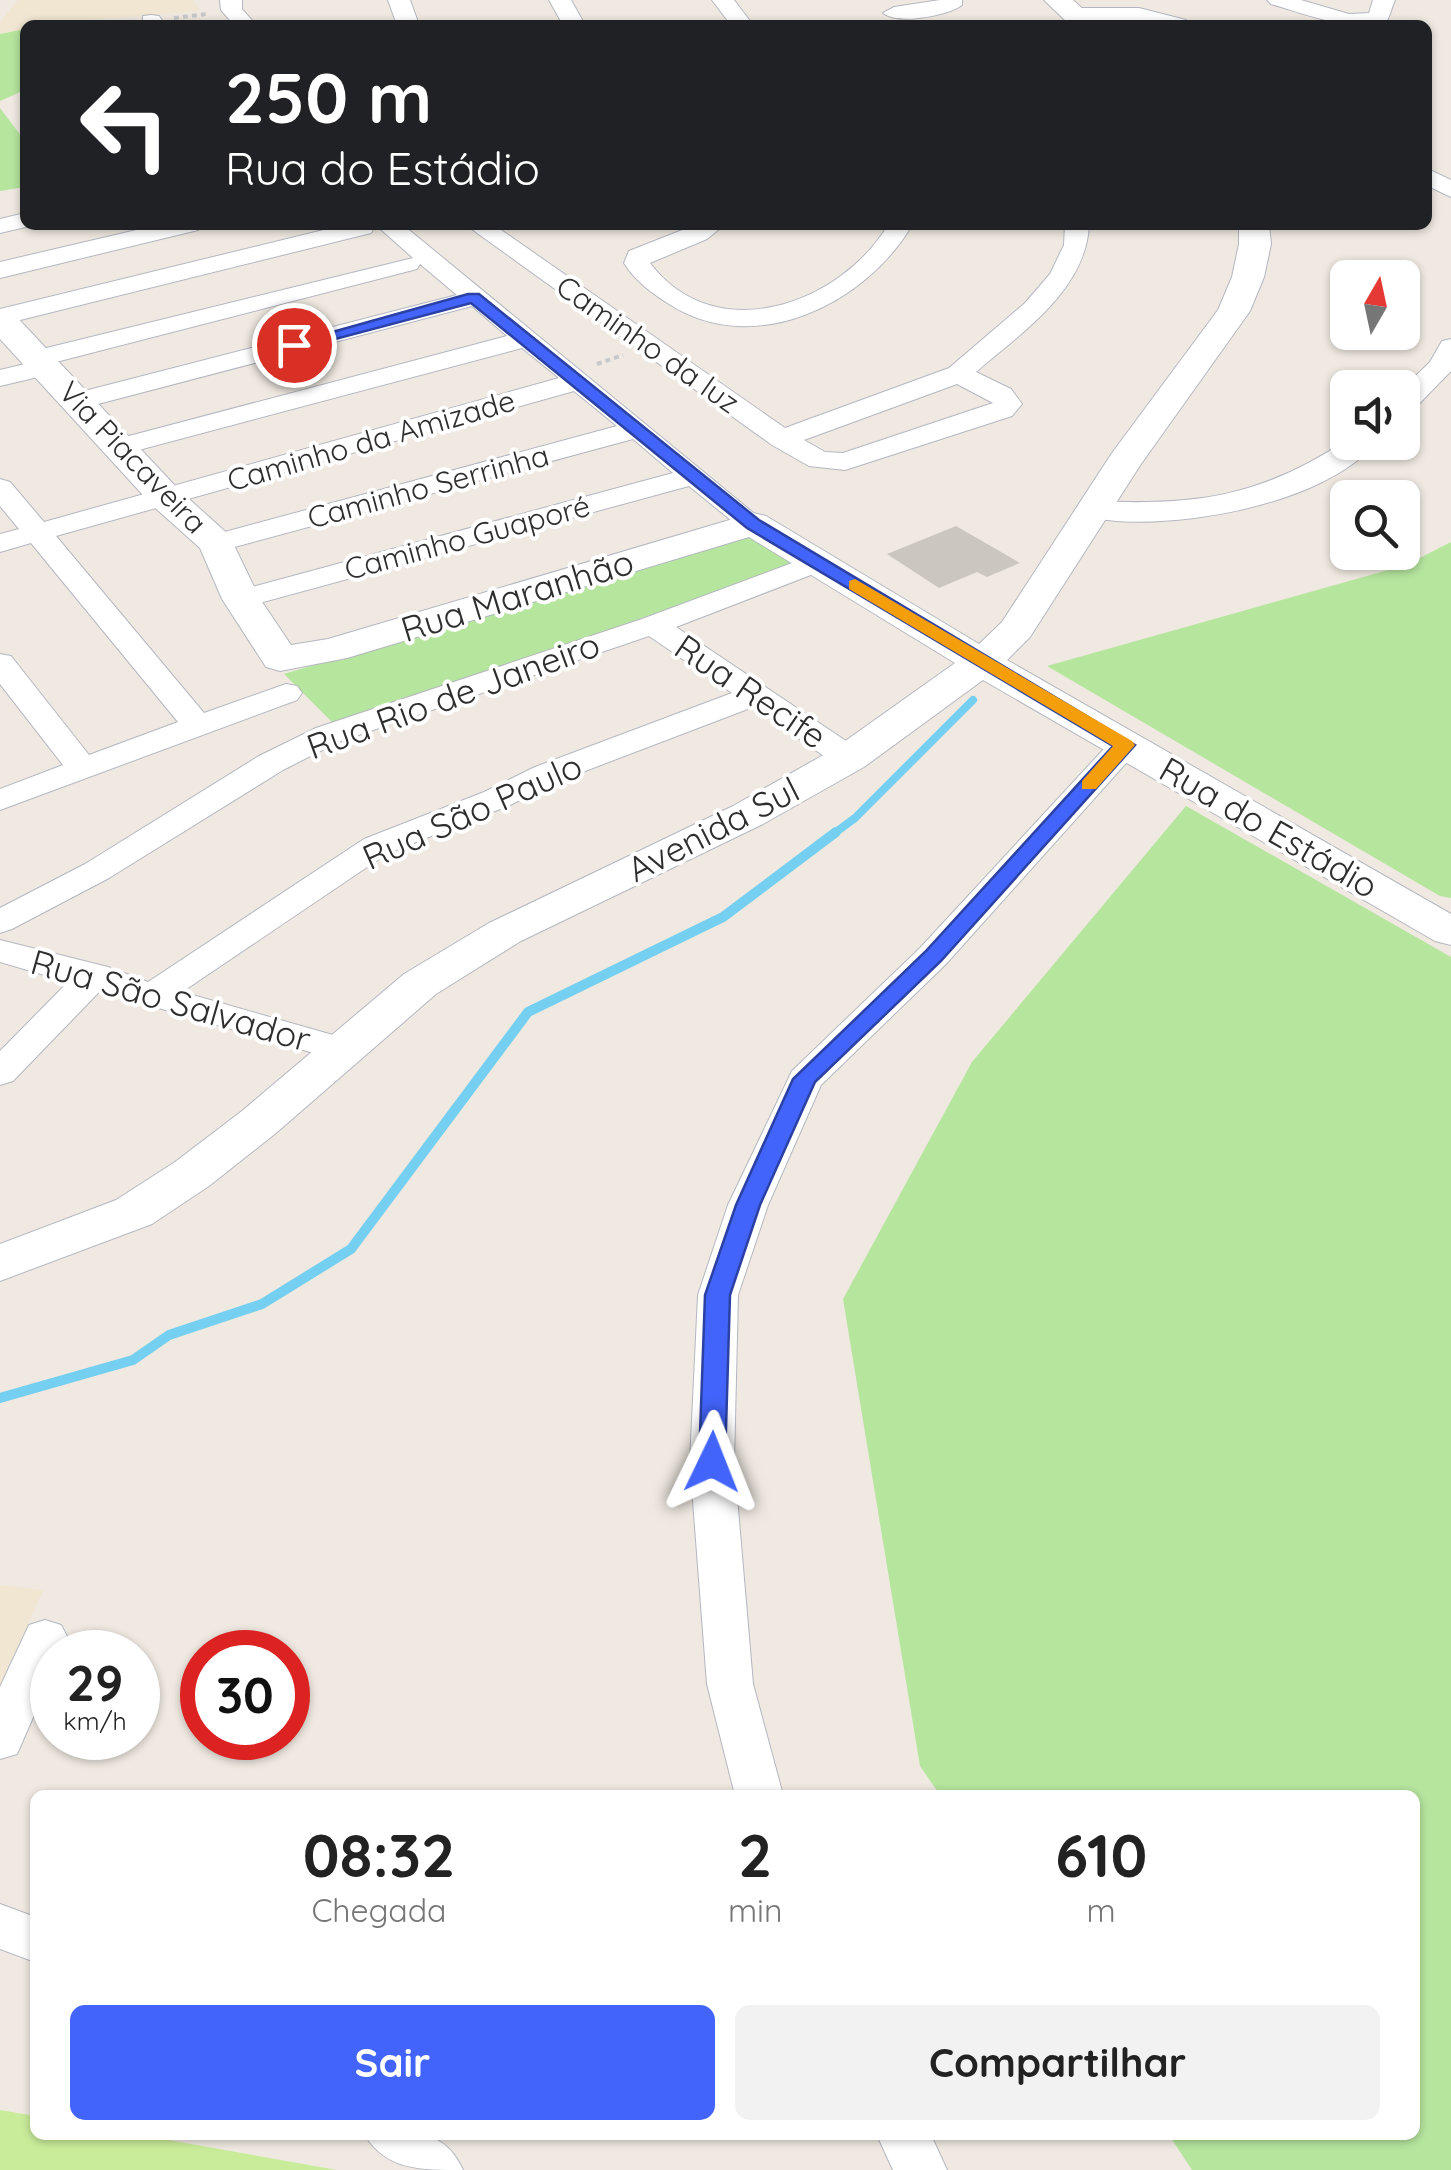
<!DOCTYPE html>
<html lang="pt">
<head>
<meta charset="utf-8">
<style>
  body { margin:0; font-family:Quicksand,sans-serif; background:#f2f2f2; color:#222; height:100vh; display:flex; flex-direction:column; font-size:38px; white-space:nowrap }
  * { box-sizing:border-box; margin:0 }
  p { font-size:32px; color:#767676 }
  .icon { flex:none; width:55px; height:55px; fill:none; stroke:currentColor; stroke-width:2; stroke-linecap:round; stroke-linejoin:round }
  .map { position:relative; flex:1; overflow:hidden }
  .panel { position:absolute; left:30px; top:1790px; width:1390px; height:350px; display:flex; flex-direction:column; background:#fff; border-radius:15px; box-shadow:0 2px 8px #0004 }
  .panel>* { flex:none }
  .hud { position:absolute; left:20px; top:20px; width:1412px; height:210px; border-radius:15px; box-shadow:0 2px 8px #0004; background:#202124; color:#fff; overflow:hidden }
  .needle { width:65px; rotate:9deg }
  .tools { position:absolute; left:1330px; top:260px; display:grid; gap:20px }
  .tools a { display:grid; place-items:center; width:90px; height:90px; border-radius:15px; background:#fff; box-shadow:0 2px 8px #0004; font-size:50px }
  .speed { position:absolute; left:30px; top:1630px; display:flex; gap:20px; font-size:50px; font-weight:700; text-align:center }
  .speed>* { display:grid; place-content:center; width:130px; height:130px; border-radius:50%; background:#fff; box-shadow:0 2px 8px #0004; line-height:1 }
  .speed small { font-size:25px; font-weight:400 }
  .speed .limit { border:15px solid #d22; background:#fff; color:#111 }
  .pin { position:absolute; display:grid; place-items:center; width:85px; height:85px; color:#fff; margin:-42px; border:5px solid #fff; border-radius:50%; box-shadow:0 2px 10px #0007 }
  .me { position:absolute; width:110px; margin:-55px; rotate:2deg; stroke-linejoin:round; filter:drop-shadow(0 0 8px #0008) }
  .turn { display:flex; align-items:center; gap:35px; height:210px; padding:0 40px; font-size:45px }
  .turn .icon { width:130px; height:130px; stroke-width:2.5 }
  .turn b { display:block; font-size:70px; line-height:85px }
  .eta { display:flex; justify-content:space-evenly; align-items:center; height:170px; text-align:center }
  .eta b { font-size:60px; font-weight:700; line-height:70px }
  .primary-button { display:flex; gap:20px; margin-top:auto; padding:20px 40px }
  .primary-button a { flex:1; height:115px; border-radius:15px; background:#4264fb; color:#fff; font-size:40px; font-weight:700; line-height:115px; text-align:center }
  .primary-button a+a { background:#f2f2f2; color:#222 }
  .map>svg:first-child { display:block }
  .education { fill:#f0e6d1 }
  .green { fill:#b6e59e }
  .pitch { fill:#c9ec9a }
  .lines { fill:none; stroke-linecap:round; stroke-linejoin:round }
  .stream-far1 { stroke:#75cff0; stroke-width:8 }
  .stream { stroke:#75cff0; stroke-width:10 }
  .building { fill:#cbc7bf }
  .minor-casing { stroke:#b4b7c1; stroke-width:2 }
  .tertiary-casing { stroke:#b4b7c1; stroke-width:2 }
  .path { stroke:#c9c9c9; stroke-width:4; stroke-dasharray:5 4; stroke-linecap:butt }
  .minor { fill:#fff; fill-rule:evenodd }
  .tertiary { fill:#fff; fill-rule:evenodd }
  .route { fill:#4264fb; stroke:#2b41a3; stroke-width:2.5 }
  .slow { fill:#f59e0b }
  .labels { text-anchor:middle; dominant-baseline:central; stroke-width:8; stroke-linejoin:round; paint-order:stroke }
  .far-street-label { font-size:30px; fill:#2e2e2e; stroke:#fff }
  .street-label { font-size:35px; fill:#2e2e2e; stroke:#fff }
</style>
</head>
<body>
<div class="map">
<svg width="1451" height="2170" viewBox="0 0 1451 2170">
  <rect width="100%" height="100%" fill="#efe9e1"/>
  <path class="education" d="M18,0h175l7,11 -175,14v4l-25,5v-12z
    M0,1585l43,5 -43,95z"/>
  <path class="green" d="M25,29v61l-25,11v-67z
    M0,108l25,33v46l-25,4z
    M755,533l46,29 -465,164 -52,-52z
    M1451,542v356l-11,-2 -393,-230 359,-101z
    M1186,806l265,151v1213h-259l-23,-35h246v-340h-475l-20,-29 -77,-467 129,-237z"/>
  <path class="pitch" d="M0,2110l35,6v19h105l197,35h-337z"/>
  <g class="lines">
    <path class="stream-far1" d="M832,835l23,-17 118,-118"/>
    <path class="stream" d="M0,1398l133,-38 36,-25 93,-31 89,-55 177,-237 195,-95 113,-85"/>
  </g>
  <path class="building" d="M956,526l64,37 -33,14 -10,-5 -38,16 -52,-34z"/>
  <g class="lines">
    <defs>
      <path id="minor" d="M220,0h22v9l14,16h-22l-13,-15z
        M388,0h22l9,25h-22z
        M549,0h22l14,25h-22z
        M712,0h22l19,25h-22z
        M940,0h22v5c-14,11 -65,20 -79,8l11,-6z
        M1267,0h34l48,14 20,-1 4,-13h22c-3,6 -5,17 -9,22 -17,16 -94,-12 -115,-18z
        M1072,8h67l47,12 3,5 -125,-6 -3,-5 3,-5z
        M151,15l8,1 6,9h-22v-9z
        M1428,169l23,11v17l-23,-11z
        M25,213v12h9l-34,8v-14z
        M158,225h43l-3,5 -198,48v-16z
        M344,225l30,3 -3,5 -371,92v-16z
        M376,225h27l364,299 -4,6h-20l-54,-44 -448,122 -11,-3 -4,-6 4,-6 443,-120 -40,-34 -417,113 -10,-3 -5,-6 5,-6 411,-111 -43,-35 -518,145 148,177 82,-29 11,2 5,7 -5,7 -297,110v-21l63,-24 -63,-81v-30l11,2 78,99 89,-33 -147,-179 -31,9v-18l19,-5 -19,-23v-27l10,3 34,40 515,-144 -37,-30 -402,107 -14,-8 4,-6 397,-105 -35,-30 -393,103 -14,-8 4,-6 388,-100 -37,-31 -3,5 -361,93 3,5 -4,6 -55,13v-16l29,-7 -3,-5 4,-6 383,-94z
        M466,225h28l291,203 164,-60 76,-65 25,-29 14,-29 1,-20h24c-3,65 -68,108 -113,147l35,17 11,15 -10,12 -167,54 -36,-4 -37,-21zM957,384l36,19 -150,50 -18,-1 -21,-12z
        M695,225h29l-17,14 -57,24c65,86 190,42 238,-38h24c-46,79 -158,134 -243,79 -17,-11 -34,-23 -45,-41l5,-12z
        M1451,339v32l-39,40 -10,2v-24l28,-27 12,-21z
        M1348,439v3h28c-50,64 -217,93 -292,74l-4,-6 4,-6 10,-3c101,5 168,-4 254,-62z
        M819,553l10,3 5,6 -5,6 -153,59 185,124 4,7 -4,7h-24l-84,-58 -194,74 -51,25 -120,47 -206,139 172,49 5,8 -5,8 -13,4 -241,-70 -87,90 -13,4v-34l68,-69 -68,-20v-22l108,27 40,15 216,-143 120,-47 51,-25 197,-74 -83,-57 -311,106 -55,28 -174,108 -97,51 -12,4v-25l85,-44 174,-108 57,-28 326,-109z
        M1125,735l11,3 5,7 -5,7 -190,212 -125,121 -53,120 -30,90 -4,167 19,222 30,111h-48l-28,-111 -17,-222 8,-167 30,-90 64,-134 128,-123 194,-210z
        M45,1620l16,5 7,13 -6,14h-10v22l-35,80 -17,5v-72l29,-62z
        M0,1904l35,13v45l-35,-13z
        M365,2135c43,0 77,-11 98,35 -43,0 -77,0 -98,-35z
        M877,2135h54l16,35h-54z"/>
      <path id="tertiary" d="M1044,0h29l27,25h-30z
        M1239,225h30l2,19 -7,33 -14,34 -109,153 -111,173 -23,23 444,254v31l-16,-4 -452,-261 -119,87 -101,57 -242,117 -85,53 -160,139 -67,53 -57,38 -152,57v-37l116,-44 59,-38 67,-51 162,-137 85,-51 244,-117 101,-57 121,-86 -206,-126 -402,121 -67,13 -14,-4 -44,-68 -22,-51 -47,-42 -153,-167v-30l12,3 167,178 50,45 31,64 31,46 37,-6 425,-126 13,3 213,128 23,-22 110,-169 106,-143 14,-33 7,-33z"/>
    </defs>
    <use href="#minor" class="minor-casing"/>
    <use href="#tertiary" class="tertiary-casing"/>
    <path class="path" d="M174,18l32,-4
      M597,364l26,-9"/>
    <use href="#minor" class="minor"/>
    <use href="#tertiary" class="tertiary"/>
  </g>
  <path class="route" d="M468,294h11l280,226 376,225 -194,216 -126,121 -55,123 -30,90 -5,167 -3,6h-19l-4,-6 6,-167 31,-90 57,-126 132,-127 188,-206 -366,-218 -276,-225 -177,47 -8,-5z"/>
  <path class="slow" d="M855,579l277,162 3,4 -39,44h-14v-8l31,-35 -264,-157v-8z"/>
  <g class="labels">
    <g class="far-street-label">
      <text transform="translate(648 344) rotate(35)">Caminho da luz</text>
      <text transform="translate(371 440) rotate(-16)">Caminho da Amizade</text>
      <text transform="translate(133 457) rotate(46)">Via Piacaveira</text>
      <text transform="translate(428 486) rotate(-15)">Caminho Serrinha</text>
      <text transform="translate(467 537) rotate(-15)">Caminho Guaporé</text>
    </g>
    <g class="street-label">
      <text transform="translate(517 595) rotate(-17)">Rua Maranhão</text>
      <text transform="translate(751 691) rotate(34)">Rua Recife</text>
      <text transform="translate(453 695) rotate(-20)">Rua Rio de Janeiro</text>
      <text transform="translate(472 811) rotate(-24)">Rua São Paulo</text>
      <text transform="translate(1269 827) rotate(30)">Rua do Estádio</text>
      <text transform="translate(713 829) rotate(-27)">Avenida Sul</text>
      <text transform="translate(171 1000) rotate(16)">Rua São Salvador</text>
    </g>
  </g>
</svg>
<div class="tools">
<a><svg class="needle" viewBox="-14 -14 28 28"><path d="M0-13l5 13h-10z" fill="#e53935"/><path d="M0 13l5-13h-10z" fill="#767676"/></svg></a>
<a><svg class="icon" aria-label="sound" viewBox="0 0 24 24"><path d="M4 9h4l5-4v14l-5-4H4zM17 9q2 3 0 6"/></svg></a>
<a><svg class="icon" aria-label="search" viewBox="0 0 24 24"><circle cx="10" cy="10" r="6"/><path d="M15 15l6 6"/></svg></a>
</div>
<div class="speed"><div>29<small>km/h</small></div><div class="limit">30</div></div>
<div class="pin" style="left:294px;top:345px;background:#d93025"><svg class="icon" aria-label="arrive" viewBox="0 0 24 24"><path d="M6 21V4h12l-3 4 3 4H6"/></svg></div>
<svg class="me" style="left:712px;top:1462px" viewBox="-20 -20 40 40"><path d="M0-17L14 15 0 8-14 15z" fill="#4264fb" stroke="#fff" stroke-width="4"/></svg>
<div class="hud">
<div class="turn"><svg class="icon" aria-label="left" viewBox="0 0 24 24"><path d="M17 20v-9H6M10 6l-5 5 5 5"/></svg><div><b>250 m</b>Rua do Estádio</div></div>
</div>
<section class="panel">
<div class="eta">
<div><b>08:32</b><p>Chegada</p></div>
<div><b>2</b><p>min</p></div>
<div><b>610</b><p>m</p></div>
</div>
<div class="primary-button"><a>Sair</a><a>Compartilhar</a></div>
</section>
</div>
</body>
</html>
